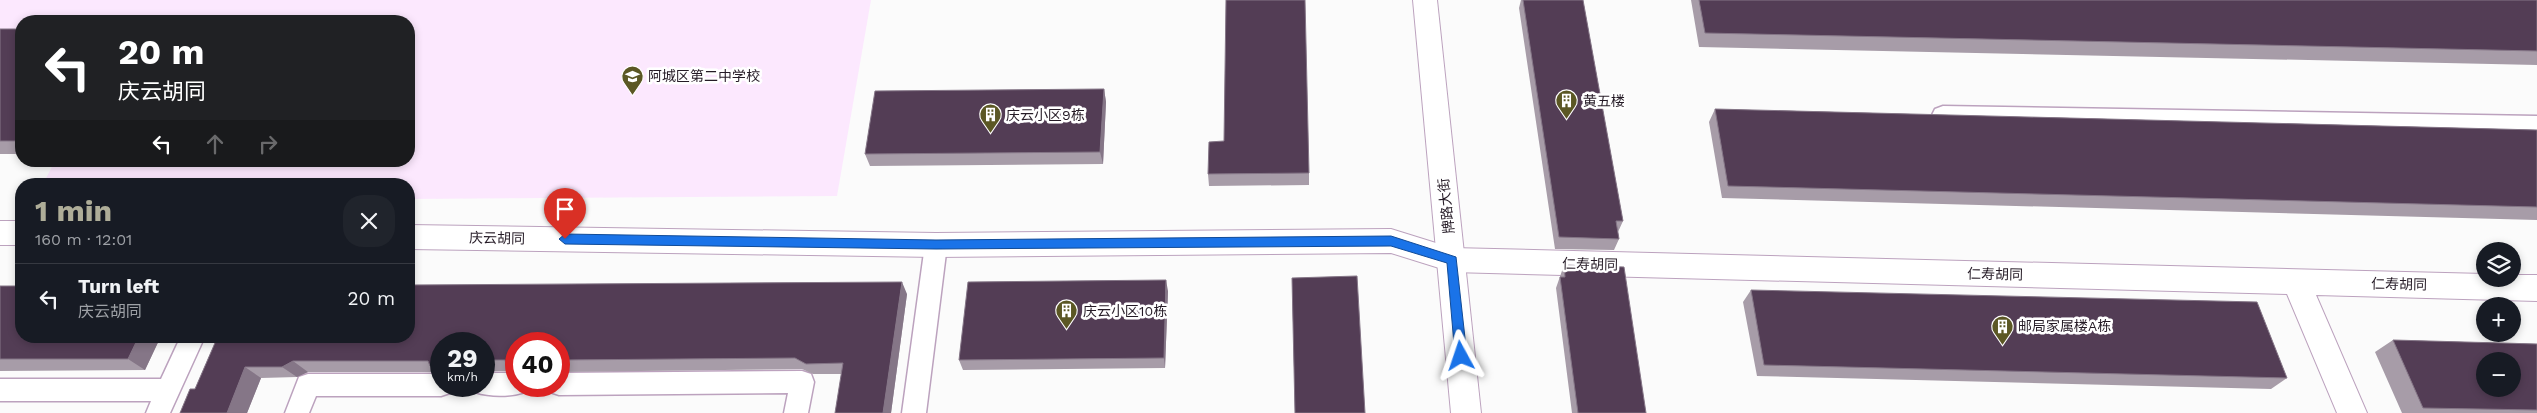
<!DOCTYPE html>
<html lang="en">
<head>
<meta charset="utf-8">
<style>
  body { margin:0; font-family:"Work Sans","Noto Sans SC",sans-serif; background:#20242c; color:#f1f3f6; height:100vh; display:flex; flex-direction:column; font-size:19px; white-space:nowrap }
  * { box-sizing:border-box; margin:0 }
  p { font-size:16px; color:#9ea1a6 }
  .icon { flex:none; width:28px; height:28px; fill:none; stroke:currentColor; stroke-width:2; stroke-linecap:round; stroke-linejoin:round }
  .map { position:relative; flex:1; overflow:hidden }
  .side { position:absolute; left:15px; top:178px; width:400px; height:165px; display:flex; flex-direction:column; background:#171b24; border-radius:20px; box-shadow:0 2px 8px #0003 }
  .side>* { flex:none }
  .banner { position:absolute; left:15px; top:15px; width:400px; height:152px; border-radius:20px; box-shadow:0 2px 8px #0003; background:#202124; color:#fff; overflow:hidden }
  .fabs { position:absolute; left:2476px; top:242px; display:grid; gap:10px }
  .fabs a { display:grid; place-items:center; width:45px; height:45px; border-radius:50%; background:#171b24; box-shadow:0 2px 8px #0003; font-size:25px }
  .speed { position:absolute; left:430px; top:332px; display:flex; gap:10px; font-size:25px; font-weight:700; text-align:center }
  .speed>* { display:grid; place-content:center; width:65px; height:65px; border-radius:50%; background:#171b24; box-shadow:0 2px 8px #0003; line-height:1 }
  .speed small { font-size:12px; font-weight:400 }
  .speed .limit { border:8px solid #d22; background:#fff; color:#111 }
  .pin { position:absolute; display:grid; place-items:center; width:42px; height:42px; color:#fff; margin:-51px -21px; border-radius:50% 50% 50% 0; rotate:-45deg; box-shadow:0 0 5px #0007 }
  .pin .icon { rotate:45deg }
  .me { position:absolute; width:55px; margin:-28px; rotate:355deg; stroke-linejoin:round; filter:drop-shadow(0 0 4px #0008) }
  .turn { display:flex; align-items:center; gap:18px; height:105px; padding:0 20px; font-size:22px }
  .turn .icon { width:65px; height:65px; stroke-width:2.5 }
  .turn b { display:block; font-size:35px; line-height:42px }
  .lanes { display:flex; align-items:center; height:48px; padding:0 20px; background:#0003; justify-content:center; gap:25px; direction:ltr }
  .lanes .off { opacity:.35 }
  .round { display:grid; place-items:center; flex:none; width:52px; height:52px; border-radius:20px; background:#20242c }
  .head { display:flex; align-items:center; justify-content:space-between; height:85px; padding:0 20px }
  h1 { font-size:30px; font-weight:700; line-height:38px; color:#aead98 }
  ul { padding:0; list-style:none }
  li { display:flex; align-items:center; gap:15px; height:70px; padding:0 20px; border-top:1px solid #363941 }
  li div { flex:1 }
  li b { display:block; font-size:19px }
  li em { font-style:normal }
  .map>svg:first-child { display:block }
  .built { fill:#fce8fe }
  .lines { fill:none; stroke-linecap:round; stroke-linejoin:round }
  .service-casing { stroke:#bca2be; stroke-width:3 }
  .minor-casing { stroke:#bca2be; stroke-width:2 }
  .tertiary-casing { stroke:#bca2be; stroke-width:2 }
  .service { fill:#fff; fill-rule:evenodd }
  .minor { fill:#fff; fill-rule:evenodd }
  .tertiary { fill:#fff; fill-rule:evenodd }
  .wall { fill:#a79ca8 }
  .shaded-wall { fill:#857687 }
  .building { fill:#533d55; stroke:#857687; fill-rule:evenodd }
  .route { fill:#1a73e8; stroke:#114b97 }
  .labels { text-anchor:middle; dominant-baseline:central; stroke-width:5; stroke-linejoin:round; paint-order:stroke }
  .poi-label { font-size:14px; fill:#251b26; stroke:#fff; text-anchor:start }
  .street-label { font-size:14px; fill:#251b26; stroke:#fff }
</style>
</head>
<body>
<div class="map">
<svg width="2537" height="413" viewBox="0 0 2537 413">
  <rect width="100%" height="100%" fill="#fbfbfb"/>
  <path class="built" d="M0,0h871l-34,196 -428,3v-15h-366l12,-23h354v-140h-388v8h-21z"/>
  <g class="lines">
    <defs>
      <path id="service" d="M1943,106l594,10v18l-594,-10 -8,-3 -3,-6 3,-6z
        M936,235l8,3 3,7 -21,168h-24l23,-168 3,-7z
        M181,336h24l-35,77h-24l5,-12h-151v-22h161z
        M802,371l9,3 3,8 -6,31h-24l4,-20 -229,2 -9,-3 -2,-6h11v-13z
        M484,373h32v13h11l-2,6c-15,5 -35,5 -50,0l-2,-6h11z
        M308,374h133v12h12l-3,7 -9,3h-125l-7,17h-24l14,-36z"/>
      <path id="minor" d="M0,221h21v24h-21z
        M409,225l527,8 455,-4 61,19 1033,26v5h27v-4h25v26l-221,-6 51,118h-30l-50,-119 -835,-22 -61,-19 -455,4 -527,-8z"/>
      <path id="tertiary" d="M1413,0h24l44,413h-30z"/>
    </defs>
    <use href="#service" class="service-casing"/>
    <use href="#minor" class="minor-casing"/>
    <use href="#tertiary" class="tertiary-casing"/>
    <use href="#service" class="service"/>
    <use href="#minor" class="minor"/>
    <use href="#tertiary" class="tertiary"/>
  </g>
  <path class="wall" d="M1521,0h62l40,221 -5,11 1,7 -5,11 -59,-1 -36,-241z
    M1691,0h846v65l-838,-18z
    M0,29h21v125h-21z
    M1104,89l2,13 -3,62 -233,2 -5,-12z
    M1715,109l822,21v90l-815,-22 -13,-76z
    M1224,141l85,32v12l-100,1 -1,-12z
    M1564,265l82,148h-74l-16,-125z
    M1292,278l73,135h-70z
    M0,286l161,50 -16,34 -145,1z
    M1751,290l536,88 -16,11 -514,-13 -14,-74z
    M1168,291l-3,77 -202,2 -4,-10z
    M907,294l-16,119h-56l7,-39h-29l-11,-5 -243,3v-28h-43v30l-3,-3h-29v1v-28h-43v31l-3,-3h-130l-11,5 -36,1 -14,35h-67l15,-24 23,-53z
    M2393,340l144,4v69h-135l-27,-61z"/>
  <path class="shaded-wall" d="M1104,89l2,13 -3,62 -3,-12z
    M1166,280l2,11 -3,77 -1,-10z
    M902,282l5,12 -16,119h-8z
    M139,336h22l-16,34 -17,-11z
    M293,361l15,11 -11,5 -15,-10z
    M245,367l16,11 -14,35h-20z"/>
  <path class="building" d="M1226,0h79l4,173 -101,1 1,-32 15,-1z
    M1523,0h60l40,221h-7l3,18 -60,-2z
    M1699,0h838v51l-832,-18z
    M0,29h21v112h-21z
    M1104,89l-4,63 -235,2 10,-63z
    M1715,109l822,21v77l-809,-21z
    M1564,265l60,2 22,146h-68l-18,-136h5z
    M1357,276l8,137h-70l-3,-135z
    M1166,280l-2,78 -205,2 9,-78z
    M902,282l-19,131h-48l8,-50 -37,1 -11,-6 -236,2v-16h-43v21h-10l-1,-5h-21v-16h-43v22h-11l-2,-5h-135l-11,6h-37l-18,46h-47l10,-24h5l23,-53h191v-51z
    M0,286h21v50h118l-11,23h-128z
    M1751,290l506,12 30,76 -523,-13z
    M2393,340l144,4v66l-114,-2zM2485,361h27v28h-27z"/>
  <path class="route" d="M565,234l371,6 455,-4 65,21 11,99 -6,5 -6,-5 -8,-93 -56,-17 -455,3 -371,-5 -6,-5z"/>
  <defs>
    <symbol id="school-pin" viewBox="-11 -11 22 30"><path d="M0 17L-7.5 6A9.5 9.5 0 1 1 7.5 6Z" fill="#5b5724" stroke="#fff"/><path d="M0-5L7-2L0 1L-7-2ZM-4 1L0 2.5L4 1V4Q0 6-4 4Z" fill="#fff"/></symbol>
    <symbol id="building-pin" viewBox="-11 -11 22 30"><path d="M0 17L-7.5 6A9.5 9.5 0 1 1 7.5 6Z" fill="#5b5724" stroke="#fff"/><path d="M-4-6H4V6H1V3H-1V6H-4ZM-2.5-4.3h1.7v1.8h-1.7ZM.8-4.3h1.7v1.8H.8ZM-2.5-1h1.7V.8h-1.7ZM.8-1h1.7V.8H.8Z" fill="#fff"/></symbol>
  </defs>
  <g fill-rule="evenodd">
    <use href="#school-pin" x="620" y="64" width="25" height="34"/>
    <use href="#building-pin" x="1554" y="88" width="25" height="34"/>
    <use href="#building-pin" x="978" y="102" width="25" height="34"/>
    <use href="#building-pin" x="1054" y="298" width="25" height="34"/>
    <use href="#building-pin" x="1990" y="314" width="25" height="34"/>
  </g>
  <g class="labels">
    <g class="poi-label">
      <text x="648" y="76">阿城区第二中学校</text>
      <text x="1583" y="101">黄五楼</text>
      <text x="1006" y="115">庆云小区9栋</text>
      <text x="1083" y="311">庆云小区10栋</text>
      <text x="2018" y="326">邮局家属楼A栋</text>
    </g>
    <g class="street-label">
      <text transform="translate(1446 206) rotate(-96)">牌路大街</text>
      <text transform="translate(497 238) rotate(1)">庆云胡同</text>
      <text transform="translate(1590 264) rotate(1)">仁寿胡同</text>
      <text transform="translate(1995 274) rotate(1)">仁寿胡同</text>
      <text transform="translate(2399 284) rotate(1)">仁寿胡同</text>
    </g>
  </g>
</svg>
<div class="fabs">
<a><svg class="icon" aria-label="layers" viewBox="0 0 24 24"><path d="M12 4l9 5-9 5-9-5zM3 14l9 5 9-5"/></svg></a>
<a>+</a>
<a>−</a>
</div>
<div class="speed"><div>29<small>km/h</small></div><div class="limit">40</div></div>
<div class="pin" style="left:565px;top:239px;background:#d93025"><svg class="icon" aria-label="arrive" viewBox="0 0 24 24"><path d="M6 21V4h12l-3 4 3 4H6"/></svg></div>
<svg class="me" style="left:1461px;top:356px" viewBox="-20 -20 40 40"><path d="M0-17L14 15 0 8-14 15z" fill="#1a73e8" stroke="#fff" stroke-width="4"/></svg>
<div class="banner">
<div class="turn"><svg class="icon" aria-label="left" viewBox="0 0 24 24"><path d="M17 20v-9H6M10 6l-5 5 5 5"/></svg><div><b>20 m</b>庆云胡同</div></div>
<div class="lanes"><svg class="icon" aria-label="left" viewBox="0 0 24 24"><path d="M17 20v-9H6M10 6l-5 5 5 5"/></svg><svg class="icon off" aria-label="ahead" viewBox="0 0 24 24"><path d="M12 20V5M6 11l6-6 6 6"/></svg><svg class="icon off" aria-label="right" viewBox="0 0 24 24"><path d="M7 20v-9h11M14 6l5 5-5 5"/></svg></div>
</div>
<section class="side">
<div class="head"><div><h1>1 min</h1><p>160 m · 12:01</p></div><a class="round"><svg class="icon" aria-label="close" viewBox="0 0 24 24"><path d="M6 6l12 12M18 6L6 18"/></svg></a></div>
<ul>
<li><svg class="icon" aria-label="left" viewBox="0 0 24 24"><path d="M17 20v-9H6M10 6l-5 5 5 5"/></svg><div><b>Turn left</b><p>庆云胡同</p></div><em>20 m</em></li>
</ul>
</section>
</div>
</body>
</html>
